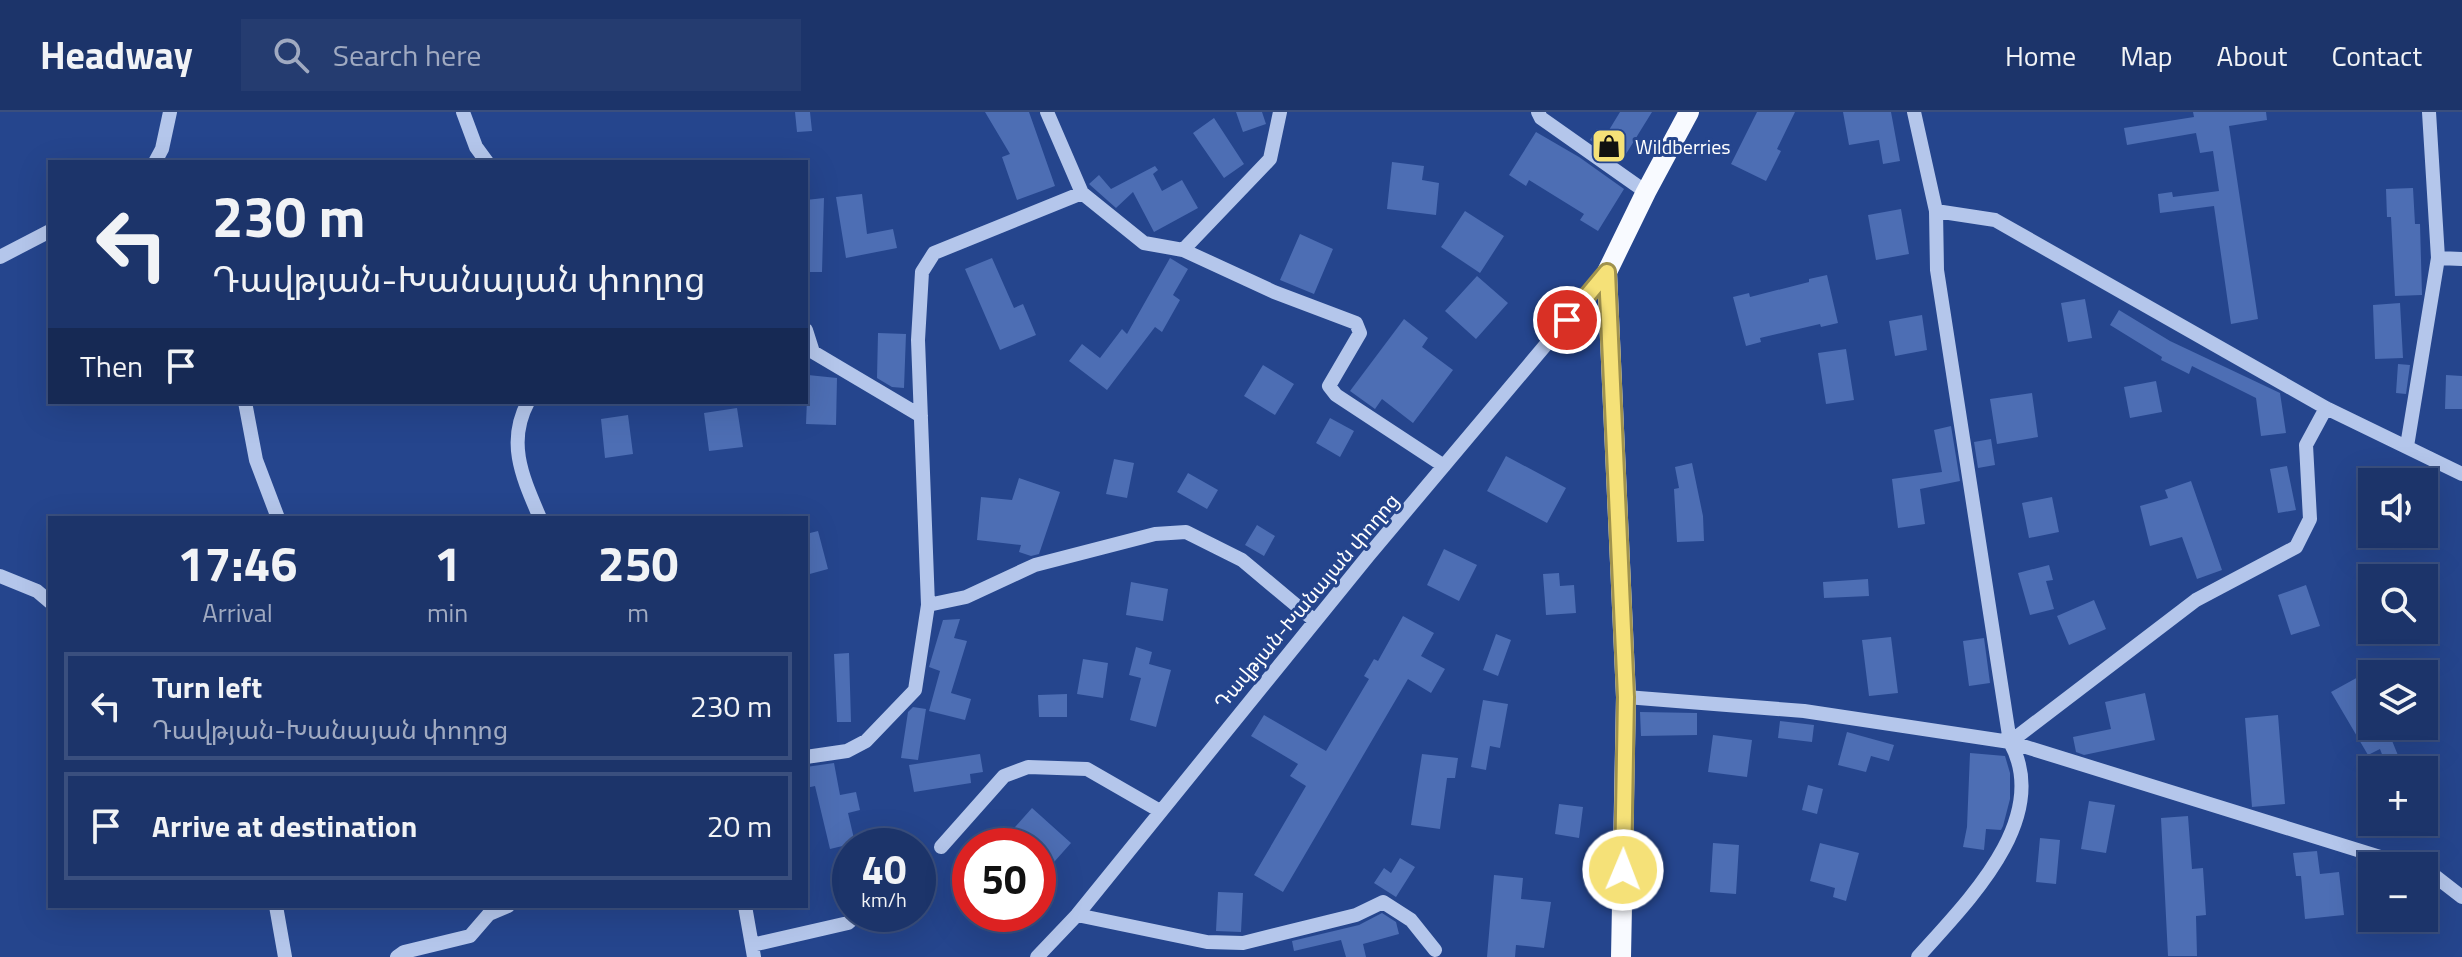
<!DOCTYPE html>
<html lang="en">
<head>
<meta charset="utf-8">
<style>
  body { margin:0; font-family:"Titillium Web","Noto Sans Armenian",sans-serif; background:#253c70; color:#f1f3f6; height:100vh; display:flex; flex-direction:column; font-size:30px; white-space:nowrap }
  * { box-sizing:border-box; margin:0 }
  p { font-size:26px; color:#a0aac1 }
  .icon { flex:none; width:44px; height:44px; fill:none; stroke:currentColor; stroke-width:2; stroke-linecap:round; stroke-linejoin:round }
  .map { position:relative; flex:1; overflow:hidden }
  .drawer { position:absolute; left:48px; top:404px; width:760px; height:392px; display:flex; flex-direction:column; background:#1c346a; border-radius:0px; box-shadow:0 8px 32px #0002,0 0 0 2px #3a4f7e }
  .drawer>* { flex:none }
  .guide { position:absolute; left:48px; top:48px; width:760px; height:244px; border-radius:0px; box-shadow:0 8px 32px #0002,0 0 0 2px #3a4f7e; background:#1c346a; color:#f1f3f6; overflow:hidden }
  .controls { position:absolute; left:2358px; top:356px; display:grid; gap:16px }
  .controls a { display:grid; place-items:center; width:80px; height:80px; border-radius:0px; background:#1c346a; box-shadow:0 8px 32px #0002,0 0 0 2px #3a4f7e; font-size:40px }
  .speed { position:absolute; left:832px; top:716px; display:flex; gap:16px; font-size:40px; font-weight:700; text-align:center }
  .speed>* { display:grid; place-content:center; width:104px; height:104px; border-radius:50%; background:#1c346a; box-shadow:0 8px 32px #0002,0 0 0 2px #3a4f7e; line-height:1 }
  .speed small { font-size:20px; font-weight:400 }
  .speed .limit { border:12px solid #d22; background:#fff; color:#111 }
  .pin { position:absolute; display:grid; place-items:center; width:68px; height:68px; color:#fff; margin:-34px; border:4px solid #fff; border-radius:50%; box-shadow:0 2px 8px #0007 }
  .me { position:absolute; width:88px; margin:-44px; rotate:1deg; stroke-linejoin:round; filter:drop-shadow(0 0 6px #0008) }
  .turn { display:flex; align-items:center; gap:28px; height:168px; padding:0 32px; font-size:36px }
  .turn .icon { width:104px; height:104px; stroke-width:2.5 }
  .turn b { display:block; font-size:56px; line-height:68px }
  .then { display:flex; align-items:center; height:76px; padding:0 32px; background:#0003; gap:16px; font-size:30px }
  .eta { display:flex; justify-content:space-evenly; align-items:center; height:136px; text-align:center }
  .eta b { font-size:48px; font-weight:700; line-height:56px }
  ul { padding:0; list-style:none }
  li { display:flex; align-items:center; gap:24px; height:108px; margin:0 16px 12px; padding:0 16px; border:4px solid #3a4f7e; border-radius:0px }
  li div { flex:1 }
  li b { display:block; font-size:30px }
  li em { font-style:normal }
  header { display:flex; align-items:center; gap:48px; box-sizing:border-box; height:112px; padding:0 40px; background:#1c346a; border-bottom:2px solid #3a4f7e }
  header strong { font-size:38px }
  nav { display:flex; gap:44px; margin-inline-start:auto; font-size:28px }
  .search { width:560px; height:72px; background:#253c70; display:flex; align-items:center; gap:20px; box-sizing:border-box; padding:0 28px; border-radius:0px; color:#a0aac1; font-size:30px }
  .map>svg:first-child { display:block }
  .building { fill:#4d6eb4 }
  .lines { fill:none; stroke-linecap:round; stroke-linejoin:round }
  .minor { stroke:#b4c6eb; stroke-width:14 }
  .major { stroke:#f8faff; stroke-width:20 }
  .route-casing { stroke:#9f924e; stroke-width:20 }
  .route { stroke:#f5e178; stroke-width:14 }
  .labels { text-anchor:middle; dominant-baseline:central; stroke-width:6; stroke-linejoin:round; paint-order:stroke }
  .poi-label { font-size:20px; fill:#fff; stroke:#25458d; text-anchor:start }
  .street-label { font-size:20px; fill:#fff; stroke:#25458d }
</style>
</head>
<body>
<header>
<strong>Headway</strong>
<div class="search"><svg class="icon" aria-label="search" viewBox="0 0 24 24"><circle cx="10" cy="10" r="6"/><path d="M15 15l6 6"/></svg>Search here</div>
<nav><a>Home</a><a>Map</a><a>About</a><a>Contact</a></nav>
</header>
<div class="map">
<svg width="2462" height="845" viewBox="0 0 2462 845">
  <rect width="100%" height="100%" fill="#25458d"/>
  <path class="building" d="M795,0h15l2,19 -15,1z
    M985,0h44l26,74 -38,14 -15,-43 8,-3z
    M1236,0h26l4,12 -23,8z
    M1620,0h32l-31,50 -31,-22 7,-11 9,6z
    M1757,0h38l-18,37 4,2 -15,30 -35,-17z
    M1843,0h48l9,49 -17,3 -4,-24 -30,5z
    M2193,0h73l1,8 -38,6 29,193 -27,5 -17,-118 -54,7 -2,-19 14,-2 1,5 46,-6 -6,-40 -13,2 -4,-20 -69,12 -3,-17 70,-11z
    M1214,6l30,46 -20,14 -31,-45z
    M1536,20l43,25 45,32 -26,42 -18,-11 4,-6 -55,-34 -3,6 -17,-11z
    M1392,50l32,4 -2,14 17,3 -3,32 -49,-6z
    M1155,54l3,4 -5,4 9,17 20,-11 16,28 -44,24 -21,-40 -17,16 -27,-24 10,-9 12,14z
    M2413,76l2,36h5l2,71 -27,1 -4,-79h-4l-1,-28z
    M862,82l5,40 26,-5 4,19 -51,10 -10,-61z
    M824,86l-2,74h-16v-72z
    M1901,97l8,45 -33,6 -8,-45z
    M1465,99l39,25 -24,37 -39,-26z
    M1300,122l33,15 -19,45 -34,-14z
    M992,146l22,50 9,-4 13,31 -36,15 -35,-81z
    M1170,146l18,11 -15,26 7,5 -18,32 -7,-5 -48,63 -38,-29 13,-17 18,14 22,-29 5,5z
    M1827,163l11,48 -17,4 -1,-3 -60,14 1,4 -15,4 -13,-49 16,-4 1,4 59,-15v-3z
    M1477,164l31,27 -32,36 -31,-28z
    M2085,187l7,39 -24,4 -7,-39z
    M2400,191l3,55 -28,1 -2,-54z
    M2119,198l51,31 110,52 6,40 -25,3 -5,-38 -64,-32 -3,8 -28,-14 1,-3 -52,-32z
    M1922,203l5,35 -32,6 -6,-35z
    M1404,207l24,19 -6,9 31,23 -40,53 -31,-24 -7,10 -25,-18z
    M878,221l28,1 -2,54 -12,-1 -15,-9z
    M1846,237l8,51 -28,4 -8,-51z
    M2398,252l12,1 -4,29 -10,-1z
    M1263,253l31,19 -19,31 -31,-19z
    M808,263l29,3 -1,47 -30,-1z
    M2446,263l16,1v33h-17z
    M2156,269l6,31 -32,6 -6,-31z
    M2032,281l6,44 -41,7 -7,-45z
    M737,296l6,39 -34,4 -5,-38z
    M628,303l5,39 -28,4 -4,-39z
    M1330,306l24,13 -14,26 -24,-14z
    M1951,314l9,55 -40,8 5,35 -27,4 -6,-49 50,-7 -8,-42z
    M1991,327l4,26 -17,3 -4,-26z
    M1506,344l60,32 -19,35 -60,-32z
    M1114,347l20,4 -7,35 -21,-4z
    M1692,351l11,53 1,25 -27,1 -3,-53 5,-1 -4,-21z
    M2287,354l9,44 -18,3 -8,-44z
    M1188,361l30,17 -11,19 -30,-17z
    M1019,366l41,14 -21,62 -8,2 -12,-4 2,-7 -44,-5 4,-43 31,3z
    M2191,369l31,89 -25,9 -15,-42 -32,9 -10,-40 28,-8 -3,-8z
    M2052,385l7,35 -30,6 -7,-35z
    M1257,413l18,11 -11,20 -19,-11z
    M818,419l10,38 -22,6v-41z
    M1444,437l33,16 -18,36 -32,-16z
    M2049,453l4,15 -7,1 8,28 -24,6 -12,-42z
    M1559,461l1,13 14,-1 2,28 -30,2 -3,-41z
    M1868,467l1,17 -45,2 -1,-16z
    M1131,470l37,7 -5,32 -37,-6z
    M2306,473l14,41 -29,9 -13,-40z
    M2094,488l12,29 -37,16 -12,-29z
    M1403,504l31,17 -13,23 24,13 -14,24 -23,-14 -125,213 -29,-17 52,-89 -16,-10 8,-12 -47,-28 13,-21 62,36 43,-72 -5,-3 10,-17 4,2z
    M960,507l-6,19 13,3 -16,52 20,6 -6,21 -36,-9 11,-40 -11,-4 14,-47z
    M1496,522l15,6 -13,36 -15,-6z
    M1891,525l7,56 -29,3 -7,-56z
    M1984,526l6,45 -21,3 -6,-45z
    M1136,535l16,5 -3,12 22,6 -15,57 -26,-7 11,-42 -12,-3z
    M849,541l2,69h-14l-3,-68z
    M1083,547l25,4 -5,35 -26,-4z
    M2360,564l12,23v27h14l18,44h-16l-8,-21 -12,6 -37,-63z
    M2145,581l10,47 -71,15 -8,-3 -3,-15 38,-8 -6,-27z
    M1067,582v23h-28l-1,-22z
    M1483,588l25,4 -8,44 -10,-2 -4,24 -15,-3z
    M913,595l13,2 -8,51 -17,-2 7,-46z
    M1640,600l57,1v22l-56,1z
    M2278,603l7,89 -33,3 -7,-89z
    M1780,609l34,4 -2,17 -34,-4z
    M1847,620l47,13 -5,16 -18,-5 -5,16 -28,-7z
    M1713,623l39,5 -5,37 -39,-5z
    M1970,641l35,3 5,17v26l-7,27 -2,4 -15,-1 -2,21 -21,-3 4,-20z
    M980,642l3,18 -13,2 1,9 -57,9 -5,-27z
    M1422,642l36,4 -3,20h-8l-7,51 -29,-4z
    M834,651l6,32 16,-3 4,18 -12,3 7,30 -25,6 -15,-63 -9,2v-21z
    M1808,673l15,4 -6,25 -15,-4z
    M2089,689l26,4 -9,48 -25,-4z
    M1559,692l24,3 -4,31 -24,-4z
    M1032,696l39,35 -33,37v-34h-40z
    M2188,704l4,53 11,-1 3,47 -10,1 1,40h-29l-7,-138z
    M2040,726l20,2 -4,44 -20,-2z
    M1713,731l26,2 -3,49 -26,-2z
    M1820,731l39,10 -13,48 -13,-4 2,-9 -25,-7z
    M2317,739l3,23 19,-2 5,43 -39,4 -4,-43h-5l-3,-23z
    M1400,746l15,9 -19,30 -22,-14 10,-15 7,5z
    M1494,763l29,3 -2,21 30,3 -7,46 -28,-3 -1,12h-28z
    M1218,780l25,1 -2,39 -25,-1z
    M1382,801l14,9 3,12 -36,10 3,13h-20l-5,-17 -47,11 -2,-10 67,-16z"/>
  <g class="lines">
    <path class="minor" d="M463,0l13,35 11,15
      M1047,0l35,81 62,50 39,7 91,42 82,31 4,10 -31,53 7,9 108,71
      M1538,0l3,6 105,74
      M1914,0l22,99 1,59 73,472c43,77 -44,161 -92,215
      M155,50l7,-13 8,-37
      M1936,99l59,9 331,188 136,66
      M1183,138l87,-91 10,-47
      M0,145l50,-26
      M2438,146l24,1
      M806,218l7,22 108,64
      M245,290l11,58 22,58
      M528,290c-22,41 -5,76 12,116
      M2407,334l31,-188 -9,-146
      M0,464l37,15 13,11
      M928,493l38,-8 69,-32 120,-31 31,-2 56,28 73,61
      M1626,585l178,14 206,31 399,124
      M2010,630l186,-142 100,-53 14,-28 -4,-74 20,-37
      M806,645l41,-6 19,-10 49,-51 13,-85 -10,-265 4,-68 12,-19 148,-60
      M941,735l63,-71 24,-9 59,2 73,42
      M2424,759l7,2 31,24
      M276,794l9,51
      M745,794l9,51
      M1077,803l130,27 36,1 113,-28 27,-13 28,18 24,30
      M752,833l96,-22 10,-9
      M397,845l7,-5 66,-16 19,-22 19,-8
      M1037,845l40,-42 291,-359 239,-284"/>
    <path class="major" d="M1621,845l5,-260 -19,-425 39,-80 43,-80"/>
  </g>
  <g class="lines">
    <defs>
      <path id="route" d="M1567,208l40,-48 19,425 -3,173"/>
    </defs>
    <use href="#route" class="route-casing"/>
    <use href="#route" class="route"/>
  </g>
  <defs>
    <symbol id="shop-square" viewBox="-11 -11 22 22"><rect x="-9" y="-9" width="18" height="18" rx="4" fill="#f5e178" stroke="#25458d"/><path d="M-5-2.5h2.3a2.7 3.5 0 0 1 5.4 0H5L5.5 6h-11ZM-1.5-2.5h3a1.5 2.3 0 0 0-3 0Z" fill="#111"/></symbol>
  </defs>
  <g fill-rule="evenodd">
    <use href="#shop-square" x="1589" y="14" width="40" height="40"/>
  </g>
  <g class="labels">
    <g class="poi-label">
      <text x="1635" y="34">Wildberries</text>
    </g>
    <g class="street-label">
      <text transform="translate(1306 489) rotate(-50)">Դավթյան-Խանայան փողոց</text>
    </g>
  </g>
</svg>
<div class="controls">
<a><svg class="icon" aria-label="sound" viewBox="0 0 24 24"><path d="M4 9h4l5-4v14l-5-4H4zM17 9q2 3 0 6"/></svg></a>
<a><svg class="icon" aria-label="search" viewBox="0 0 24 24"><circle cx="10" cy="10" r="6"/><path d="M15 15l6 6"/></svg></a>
<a><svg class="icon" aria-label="layers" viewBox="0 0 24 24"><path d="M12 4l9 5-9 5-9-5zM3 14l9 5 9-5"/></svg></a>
<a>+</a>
<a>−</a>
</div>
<div class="speed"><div>40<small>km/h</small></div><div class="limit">50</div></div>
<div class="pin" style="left:1567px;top:208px;background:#d93025"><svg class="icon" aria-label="arrive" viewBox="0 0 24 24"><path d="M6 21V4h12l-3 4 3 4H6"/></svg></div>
<svg class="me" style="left:1623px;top:758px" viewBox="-20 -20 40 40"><circle r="17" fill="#f5e178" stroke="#fff" stroke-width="3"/><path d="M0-11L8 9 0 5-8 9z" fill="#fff"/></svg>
<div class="guide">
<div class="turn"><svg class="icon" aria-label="left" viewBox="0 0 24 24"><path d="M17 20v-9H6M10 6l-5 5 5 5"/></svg><div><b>230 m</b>Դավթյան-Խանայան փողոց</div></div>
<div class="then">Then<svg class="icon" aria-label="arrive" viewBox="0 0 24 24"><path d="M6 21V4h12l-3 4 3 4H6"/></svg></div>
</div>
<section class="drawer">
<div class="eta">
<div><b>17:46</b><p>Arrival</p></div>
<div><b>1</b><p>min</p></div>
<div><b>250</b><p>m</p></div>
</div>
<ul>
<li><svg class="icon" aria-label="left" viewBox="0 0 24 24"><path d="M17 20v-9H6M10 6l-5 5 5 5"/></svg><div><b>Turn left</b><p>Դավթյան-Խանայան փողոց</p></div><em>230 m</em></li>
<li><svg class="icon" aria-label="arrive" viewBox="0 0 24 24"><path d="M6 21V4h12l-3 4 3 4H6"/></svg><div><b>Arrive at destination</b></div><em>20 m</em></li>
</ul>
</section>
</div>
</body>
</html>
